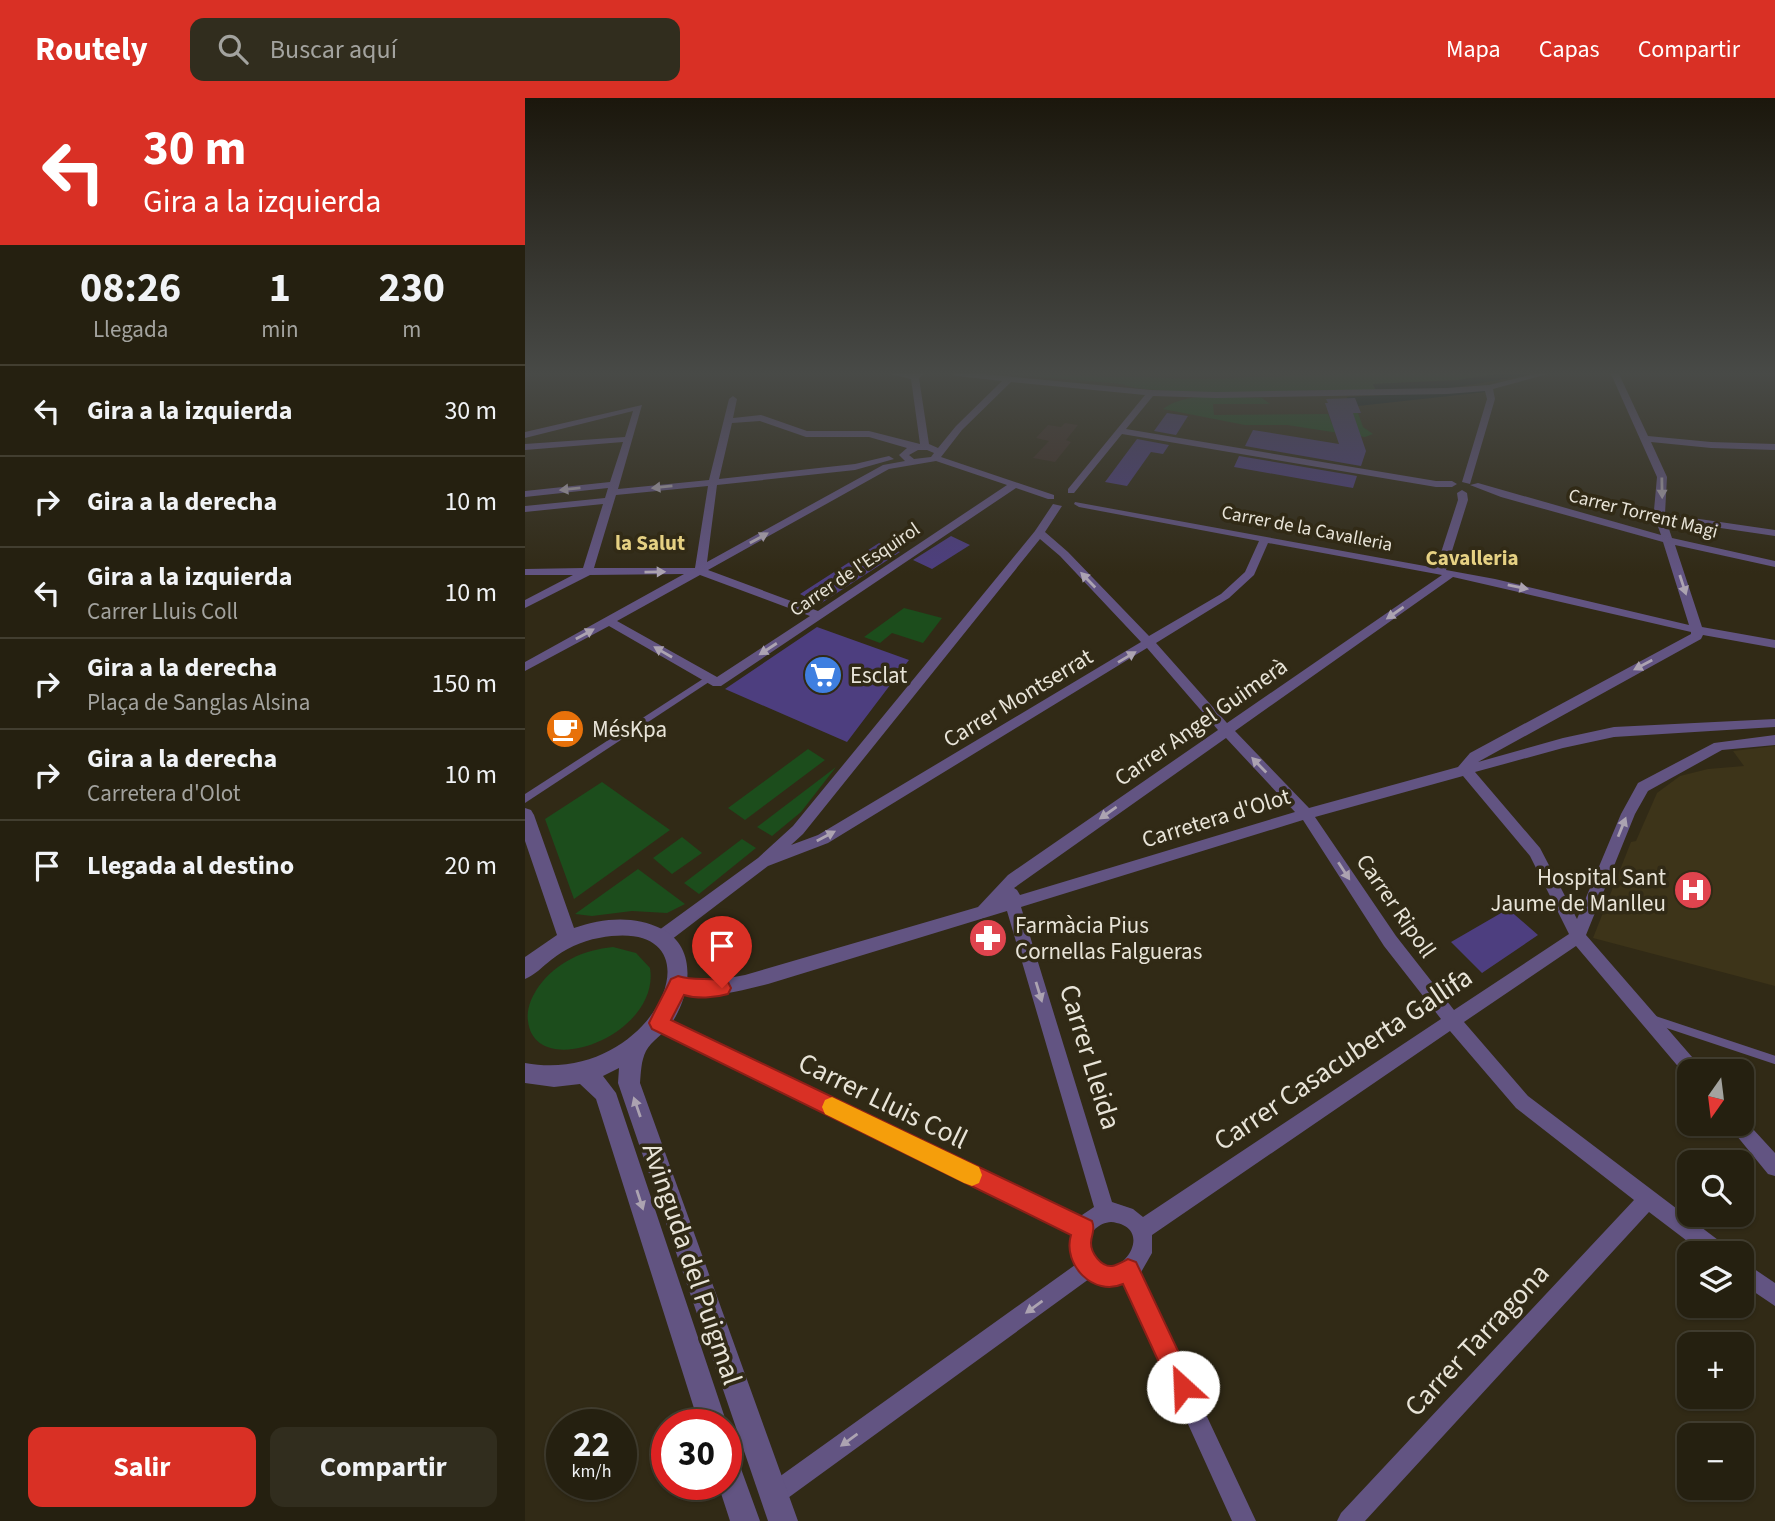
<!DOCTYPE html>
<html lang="es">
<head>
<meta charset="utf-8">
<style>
  body { margin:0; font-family:"Source Sans 3",sans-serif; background:#312d1e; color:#f1f3f6; height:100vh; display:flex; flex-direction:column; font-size:26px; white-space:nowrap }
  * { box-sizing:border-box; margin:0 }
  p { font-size:23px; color:#a3a39f }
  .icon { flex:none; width:38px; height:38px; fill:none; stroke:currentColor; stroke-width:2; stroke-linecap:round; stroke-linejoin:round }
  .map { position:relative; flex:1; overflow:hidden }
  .drawer { display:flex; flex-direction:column; background:#252010; width:525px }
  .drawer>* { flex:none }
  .top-card { background:#d93025; color:#fff; overflow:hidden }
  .needle { width:46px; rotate:194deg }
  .buttons { position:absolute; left:1152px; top:961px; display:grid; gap:14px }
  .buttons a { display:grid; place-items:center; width:77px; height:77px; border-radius:14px; background:#252010; box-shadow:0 2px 5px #0004,0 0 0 2px #423e30; font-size:35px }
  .speed { position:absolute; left:21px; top:1311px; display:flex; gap:14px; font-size:35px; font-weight:700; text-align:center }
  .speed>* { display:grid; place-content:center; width:91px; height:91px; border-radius:50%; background:#252010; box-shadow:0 2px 5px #0004,0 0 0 2px #423e30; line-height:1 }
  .speed small { font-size:18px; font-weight:400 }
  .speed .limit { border:10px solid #d22; background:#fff; color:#111 }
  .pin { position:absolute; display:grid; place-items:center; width:60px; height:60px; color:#fff; margin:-72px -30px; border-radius:50% 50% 50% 0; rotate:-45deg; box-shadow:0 0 7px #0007 }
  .pin .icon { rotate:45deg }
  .me { position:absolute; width:77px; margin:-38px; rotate:335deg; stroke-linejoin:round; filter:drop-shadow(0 0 5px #0008) }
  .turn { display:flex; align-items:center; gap:24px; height:147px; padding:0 28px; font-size:32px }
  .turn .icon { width:91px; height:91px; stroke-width:2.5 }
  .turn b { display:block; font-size:49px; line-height:60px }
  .eta { display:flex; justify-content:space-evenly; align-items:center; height:119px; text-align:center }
  .eta b { font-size:42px; font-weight:700; line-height:49px }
  .button { display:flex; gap:14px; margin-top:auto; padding:14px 28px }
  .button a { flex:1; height:80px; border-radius:14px; background:#d93025; color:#fff; font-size:28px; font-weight:700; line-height:80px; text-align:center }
  .button a+a { background:#312d1e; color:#f1f3f6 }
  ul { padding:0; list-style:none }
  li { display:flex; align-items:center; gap:21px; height:91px; padding:0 28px; border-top:2px solid #423e30 }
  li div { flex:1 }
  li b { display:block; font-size:26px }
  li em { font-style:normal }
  header { display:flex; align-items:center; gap:42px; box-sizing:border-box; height:98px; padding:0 35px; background:#d93025; color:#fff }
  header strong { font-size:33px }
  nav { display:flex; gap:38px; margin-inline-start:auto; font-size:24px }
  .search { width:490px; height:63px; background:#312d1e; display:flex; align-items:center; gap:18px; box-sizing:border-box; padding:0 24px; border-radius:14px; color:#a3a39f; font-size:26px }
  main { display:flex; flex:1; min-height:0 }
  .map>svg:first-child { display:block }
  .built { fill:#3d3419 }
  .industrial { fill:#402e26 }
  .green { fill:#1c4d1c }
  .water { fill:#09171b }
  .building { fill:#4d3e7f }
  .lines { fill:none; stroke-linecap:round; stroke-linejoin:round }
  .service { stroke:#625482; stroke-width:8 }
  .pedestrian { fill:#625482; fill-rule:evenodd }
  .minor { fill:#625482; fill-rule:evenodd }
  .tertiary { fill:#625482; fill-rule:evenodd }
  .oneway { fill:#aca3b1 }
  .route { fill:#d93025; stroke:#8d1f18; stroke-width:2 }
  .slow { fill:#f59e0b }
  .labels { text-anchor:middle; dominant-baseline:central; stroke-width:7; stroke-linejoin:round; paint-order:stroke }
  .far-street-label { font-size:19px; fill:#e8e4d8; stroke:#312a16 }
  .far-neighbourhood-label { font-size:21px; font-weight:bold; fill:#e6d183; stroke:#312a16 }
  .poi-label { font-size:23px; fill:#e8e4d8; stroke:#312a16; text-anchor:start }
  .street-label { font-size:23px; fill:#e8e4d8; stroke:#312a16 }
  .near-street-label { font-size:28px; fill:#e8e4d8; stroke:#312a16 }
</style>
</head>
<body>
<header>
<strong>Routely</strong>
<div class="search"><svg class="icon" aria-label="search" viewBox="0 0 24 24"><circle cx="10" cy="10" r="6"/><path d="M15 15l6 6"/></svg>Buscar aquí</div>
<nav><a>Mapa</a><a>Capas</a><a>Compartir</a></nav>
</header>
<main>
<section class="drawer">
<div class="top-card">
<div class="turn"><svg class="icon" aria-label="left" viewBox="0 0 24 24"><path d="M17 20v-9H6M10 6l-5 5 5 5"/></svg><div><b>30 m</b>Gira a la izquierda</div></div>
</div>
<div class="eta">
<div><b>08:26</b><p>Llegada</p></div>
<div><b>1</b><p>min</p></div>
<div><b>230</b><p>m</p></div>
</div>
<ul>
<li><svg class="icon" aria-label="left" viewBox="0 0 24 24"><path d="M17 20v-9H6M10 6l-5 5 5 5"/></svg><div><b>Gira a la izquierda</b></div><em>30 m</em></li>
<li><svg class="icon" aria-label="right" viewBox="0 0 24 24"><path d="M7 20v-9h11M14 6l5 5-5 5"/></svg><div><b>Gira a la derecha</b></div><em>10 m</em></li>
<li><svg class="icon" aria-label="left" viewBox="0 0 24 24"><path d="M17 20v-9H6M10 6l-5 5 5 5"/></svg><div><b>Gira a la izquierda</b><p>Carrer Lluis Coll</p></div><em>10 m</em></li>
<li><svg class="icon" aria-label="right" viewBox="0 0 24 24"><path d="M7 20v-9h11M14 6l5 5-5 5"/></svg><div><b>Gira a la derecha</b><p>Plaça de Sanglas Alsina</p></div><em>150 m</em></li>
<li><svg class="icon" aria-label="right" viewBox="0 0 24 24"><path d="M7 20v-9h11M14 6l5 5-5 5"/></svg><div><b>Gira a la derecha</b><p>Carretera d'Olot</p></div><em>10 m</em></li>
<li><svg class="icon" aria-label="arrive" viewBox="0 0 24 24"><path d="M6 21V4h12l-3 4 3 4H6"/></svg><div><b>Llegada al destino</b></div><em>20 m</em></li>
</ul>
<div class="button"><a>Salir</a><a>Compartir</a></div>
</section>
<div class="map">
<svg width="1250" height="1423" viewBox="0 0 1250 1423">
  <rect width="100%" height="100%" fill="#312a16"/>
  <path class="built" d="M1250,648v240l-182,-48 38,-96 5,-1 21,-48 23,-17 28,-7 36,-3 -11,-15z"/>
  <path class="industrial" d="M540,325l13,2 -12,15 5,2 -16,20 -22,-4 16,-17 -13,-3 12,-13 13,2z"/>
  <path class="green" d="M478,276l205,5 132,-5h157l-39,6 -85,4 3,7c-36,0 -236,6 -253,-7z
    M737,300l8,6h-57l1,11 114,-1 4,10h24l-4,-11h6l5,14 10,7 -8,3 -78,-12h-42l-82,-16c25,-19 69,-11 99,-11z
    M379,510l38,10 -19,25 -31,-10 -12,10 -16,-6z
    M283,651l17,11 -80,60 -17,-12z
    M311,669l-35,45 -29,24 -15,-9z
    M77,684l68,48 -96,69 -29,-80z
    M157,739l20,16 -30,21 -19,-16z
    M217,741l14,9 -57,46 -15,-11z
    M113,771l47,35 -18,9 -35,-2 -40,5 -17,-2z
    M88,849l23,6 14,15c11,67 -115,115 -122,53 -2,-12 4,-25 11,-35 18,-24 44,-36 74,-39z"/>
  <path class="water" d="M972,276h37l-82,14 -76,3 -3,-7 85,-4z
    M959,292l2,2 -128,14 -9,-3 -2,-6z"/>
  <path class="building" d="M830,300l6,15h-8l13,38 -5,15 -116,-20 8,-16 86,14 -14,-41h3l-2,-4z
    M642,315l21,3 -12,19 -22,-4z
    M612,341l32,6 -6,9 -12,-2 -24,34 -22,-4z
    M714,358l118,20 -4,12 -119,-21z
    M426,438l19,9 -38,24 -19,-9z
    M354,445l21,9 -80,52 -20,-10z
    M292,529l92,33 -62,82 -122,-53z
    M983,811l30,26 -56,38 -31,-31z"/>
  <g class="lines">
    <path class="service" d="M1130,922l120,40"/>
    <path class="pedestrian" d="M184,577l3,1 2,2 -2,2 -187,123v-9z"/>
    <path class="minor" d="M365,276h34l-5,4 10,66 9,4 18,-22 46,-45 -45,-5 -4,-2h30l168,16 65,2 231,-4 42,-3 45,-11h14l-55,15 2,10 -25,85 -8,-2 25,-83 -2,-8 -38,3 -231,4 -63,-2 -27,33 310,52h16l5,3 -5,3h-16l-314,-53 -48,59h-6v-4l77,-94 -134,-13 -49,48 -21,27 113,38v4h-6l-32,-11 -295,198h-8l-104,-60 -84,45v-9l159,-88 -94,1 -65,33v-8l48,-25h-48v-6l58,-1 20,-64 -78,8v-6l80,-8 3,-10 -83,9v-6l85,-9 13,-40 -98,8v-6l100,-7 8,-26 -108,27v-6l117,-27 -24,84 91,-9 20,-81 4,-3 4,3 -4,19 28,-3 46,16h62l51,13 -9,-65zM235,323l46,16h63l38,11 -8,7 6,6 -22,4 -176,97 10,-77 138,-15 39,-11 -5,-3 -34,8 -136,15 13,-56zM393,352h9l7,3 -3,4 -17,2 -5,-4zM411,363l71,24 -189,126 -110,-41 181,-101zM183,388l-13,82h-101l22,-73zM175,477l110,41 -93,61 -100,-56z
      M1086,276h8l29,62 63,6 64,2v6l-64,-2 -60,-6 16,35 -2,37 110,16v6l-109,-16 6,18 103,23v6l-100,-22 27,82 73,13v8l-72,-13 -2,4 -223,123 85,-24 51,-11 161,-8v8l-161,10 -51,11 -88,24 65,76 37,71 44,-105 17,-31 76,-40 61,-8v10l-53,5 -74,41 -13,23 -49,121 113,130 3,6h-13v7l-2,-1 -111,-131 -112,76 64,74 198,150 3,7h-26l-54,-41 -284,309h-28l4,-8 293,-313 -118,-92 -66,-77 -298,204v18l-12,21 116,247h-24l-108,-238 -16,3 -19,-7 -308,224 -8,4 -8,-4 -4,-8 4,-8 310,-222 -6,-18 2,-14 -418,-205 -2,-5 2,-5 6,-3 6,3 414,199 15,-10 -87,-296 -239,73c-32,8 -63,17 -96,5l-2,-5 2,-5 6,-2 34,4 33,-6 233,-68 30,-32 210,-145 -71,-82 -319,195 -60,23 -101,77 -6,2 -6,-2 -2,-5 2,-5 103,-75 35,-32 242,-295 18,-27 9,2 -17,26 23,20 81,84 72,-42 24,-22 14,-31 -180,-34 -5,-3 1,-2 361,66 22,-68 -1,-7 5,-3 5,3 1,7 -22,70 49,9 194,46 -26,-83 -162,-45 -31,-12 8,-2 183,52 -4,-11 -4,-3 4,-44zM515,441l20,17 81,86 -323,193 -27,10 12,-11zM743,445l174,32 -215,148 -71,-80 73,-45 25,-23zM928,479l238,55v2l-221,119 -12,14 -149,41 -74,-77zM701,640l69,74 -275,83 -3,-5 -3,-2zM938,678l67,80 39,78 -115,76 -58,-74 -81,-119zM778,722l81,126 57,73 -298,198 -10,-8 -21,-7 -91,-295zM586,1124c52,5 0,74 -20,31 -8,-15 5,-30 20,-31z
      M1216,1018l34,37v23l-7,-2 -36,-44 -3,-6h12z
      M1216,1162l34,23v23l-34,-23z"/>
    <path class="tertiary" d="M0,710l6,2 3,5 40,113c29,-10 60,-13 88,1 37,19 28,68 9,95 -7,10 -20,17 -25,27 -5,10 -5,21 -6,32l158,438h-30l-150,-438 1,-15 -16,8 13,17 111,331 -1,2 -27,-2 -103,-325 -16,-15 -26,3 -29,-4v-20c132,24 204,-150 74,-125 -18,3 -34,11 -48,22 -9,7 -16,15 -26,19v-22l32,-22 -32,-94z
      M201,1353l10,4 24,66h-30l-12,-37h8z"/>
  </g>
  <defs><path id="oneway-solid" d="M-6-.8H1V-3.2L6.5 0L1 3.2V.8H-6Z" transform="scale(1.75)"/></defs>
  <g class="oneway">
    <use href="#oneway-solid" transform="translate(137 389) rotate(174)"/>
    <use href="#oneway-solid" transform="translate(1137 390) rotate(89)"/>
    <use href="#oneway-solid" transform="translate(45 391) rotate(174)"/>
    <use href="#oneway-solid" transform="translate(234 440) rotate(-29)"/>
    <use href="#oneway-solid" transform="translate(130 474) rotate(-1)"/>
    <use href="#oneway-solid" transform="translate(563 482) rotate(-134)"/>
    <use href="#oneway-solid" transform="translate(1158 487) rotate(72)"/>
    <use href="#oneway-solid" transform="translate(993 489) rotate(12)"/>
    <use href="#oneway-solid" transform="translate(870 515) rotate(145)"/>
    <use href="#oneway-solid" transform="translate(60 536) rotate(-29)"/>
    <use href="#oneway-solid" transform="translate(243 551) rotate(147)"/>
    <use href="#oneway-solid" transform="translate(138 554) rotate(-150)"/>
    <use href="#oneway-solid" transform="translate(602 559) rotate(-31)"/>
    <use href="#oneway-solid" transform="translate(1118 567) rotate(152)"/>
    <use href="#oneway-solid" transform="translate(734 667) rotate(-134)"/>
    <use href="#oneway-solid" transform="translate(583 715) rotate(145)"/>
    <use href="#oneway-solid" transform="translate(1097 729) rotate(-68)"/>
    <use href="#oneway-solid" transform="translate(301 738) rotate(-28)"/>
    <use href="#oneway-solid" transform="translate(819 773) rotate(57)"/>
    <use href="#oneway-solid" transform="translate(514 894) rotate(73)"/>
    <use href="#oneway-solid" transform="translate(112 1009) rotate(-109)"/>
    <use href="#oneway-solid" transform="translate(115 1102) rotate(72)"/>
    <use href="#oneway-solid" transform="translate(509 1209) rotate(144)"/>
    <use href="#oneway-solid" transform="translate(324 1342) rotate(144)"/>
  </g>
  <linearGradient id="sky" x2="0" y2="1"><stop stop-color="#1b170c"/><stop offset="0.58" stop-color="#484a47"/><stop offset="1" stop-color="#484a47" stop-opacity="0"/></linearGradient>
  <rect width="1250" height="475" fill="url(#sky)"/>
  <path class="route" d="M153,878c17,6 35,0 50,6l3,6 -3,6c-13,4 -31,5 -44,1l-13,25 421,201c4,10 -1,13 -1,22 0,10 10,24 21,23 5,-1 12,-5 16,-7l8,3 59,125 -4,8 -8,4 -9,-4 -51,-111c-29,13 -61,-19 -52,-49l-419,-206 -3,-6c7,-15 15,-29 22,-44z"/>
  <path class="slow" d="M307,999l147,70 3,8 -3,8 -7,3 -8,-3 -139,-69 -3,-7 3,-7z"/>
  <defs>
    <symbol id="supermarket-disc" viewBox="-11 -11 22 22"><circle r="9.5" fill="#3f7fe0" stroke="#312a16"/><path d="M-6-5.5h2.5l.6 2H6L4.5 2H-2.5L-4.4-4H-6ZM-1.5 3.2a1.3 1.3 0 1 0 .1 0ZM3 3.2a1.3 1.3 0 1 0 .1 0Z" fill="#fff"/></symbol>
    <symbol id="cafe-disc" viewBox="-11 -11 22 22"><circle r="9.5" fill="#e8710a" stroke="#312a16"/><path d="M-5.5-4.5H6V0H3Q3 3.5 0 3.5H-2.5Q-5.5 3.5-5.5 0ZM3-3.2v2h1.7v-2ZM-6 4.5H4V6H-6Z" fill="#fff"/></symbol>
    <symbol id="hospital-disc" viewBox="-11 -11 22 22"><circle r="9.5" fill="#e0444e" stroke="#312a16"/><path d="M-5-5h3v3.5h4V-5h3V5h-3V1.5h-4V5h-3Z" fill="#fff"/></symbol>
    <symbol id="pharmacy-disc" viewBox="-11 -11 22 22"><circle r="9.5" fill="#e0444e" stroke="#312a16"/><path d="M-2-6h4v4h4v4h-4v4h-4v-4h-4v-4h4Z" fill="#fff"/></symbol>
  </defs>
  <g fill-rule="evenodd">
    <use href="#supermarket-disc" x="276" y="555" width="44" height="44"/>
    <use href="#cafe-disc" x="18" y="609" width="44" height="44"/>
    <use href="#hospital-disc" x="1146" y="770" width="44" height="44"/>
    <use href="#pharmacy-disc" x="441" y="818" width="44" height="44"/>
  </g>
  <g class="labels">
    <g class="far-street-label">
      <text transform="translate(1118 416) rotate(14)">Carrer Torrent Magi</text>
      <text transform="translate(782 431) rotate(11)">Carrer de la Cavalleria</text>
      <text transform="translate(330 472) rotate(-34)">Carrer de l'Esquirol</text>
    </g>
    <g class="far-neighbourhood-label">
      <text x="125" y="445">la Salut</text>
      <text x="947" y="460">Cavalleria</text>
    </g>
    <g class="poi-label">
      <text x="325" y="577">Esclat</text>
      <text x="67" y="631">MésKpa</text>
      <text x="1141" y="779" text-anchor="end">Hospital Sant<tspan x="1141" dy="26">Jaume de Manlleu</tspan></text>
      <text x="490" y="827">Farmàcia Pius<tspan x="490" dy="26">Cornellas Falgueras</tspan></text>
    </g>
    <g class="street-label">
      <text transform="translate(493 600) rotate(-31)">Carrer Montserrat</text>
      <text transform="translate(676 624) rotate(-35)">Carrer Angel Guimerà</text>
      <text transform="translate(691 720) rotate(-17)">Carretera d'Olot</text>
      <text transform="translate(871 808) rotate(55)">Carrer Ripoll</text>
    </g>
    <g class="near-street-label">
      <text transform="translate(565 959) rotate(73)">Carrer Lleida</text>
      <text transform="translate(818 961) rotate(-34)">Carrer Casacuberta Gallifa</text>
      <text transform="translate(358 1003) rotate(26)">Carrer Lluis Coll</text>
      <text transform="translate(167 1166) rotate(71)">Avinguda del Puigmal</text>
      <text transform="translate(952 1242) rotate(-47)">Carrer Tarragona</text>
    </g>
  </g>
</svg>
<div class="buttons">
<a><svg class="needle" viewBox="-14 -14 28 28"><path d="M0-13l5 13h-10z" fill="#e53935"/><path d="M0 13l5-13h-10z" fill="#a3a39f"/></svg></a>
<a><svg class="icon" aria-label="search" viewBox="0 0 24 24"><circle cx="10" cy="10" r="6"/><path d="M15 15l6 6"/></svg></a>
<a><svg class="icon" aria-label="layers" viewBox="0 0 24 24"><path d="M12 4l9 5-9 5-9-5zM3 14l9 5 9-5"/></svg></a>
<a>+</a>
<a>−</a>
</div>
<div class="speed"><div>22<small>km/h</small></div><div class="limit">30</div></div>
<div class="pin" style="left:197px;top:890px;background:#d93025"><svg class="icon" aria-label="arrive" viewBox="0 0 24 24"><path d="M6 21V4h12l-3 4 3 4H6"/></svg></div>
<svg class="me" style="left:658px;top:1289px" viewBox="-20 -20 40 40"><circle r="19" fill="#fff"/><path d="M0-13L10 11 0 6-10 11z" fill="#d93025"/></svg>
</div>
</main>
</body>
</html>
